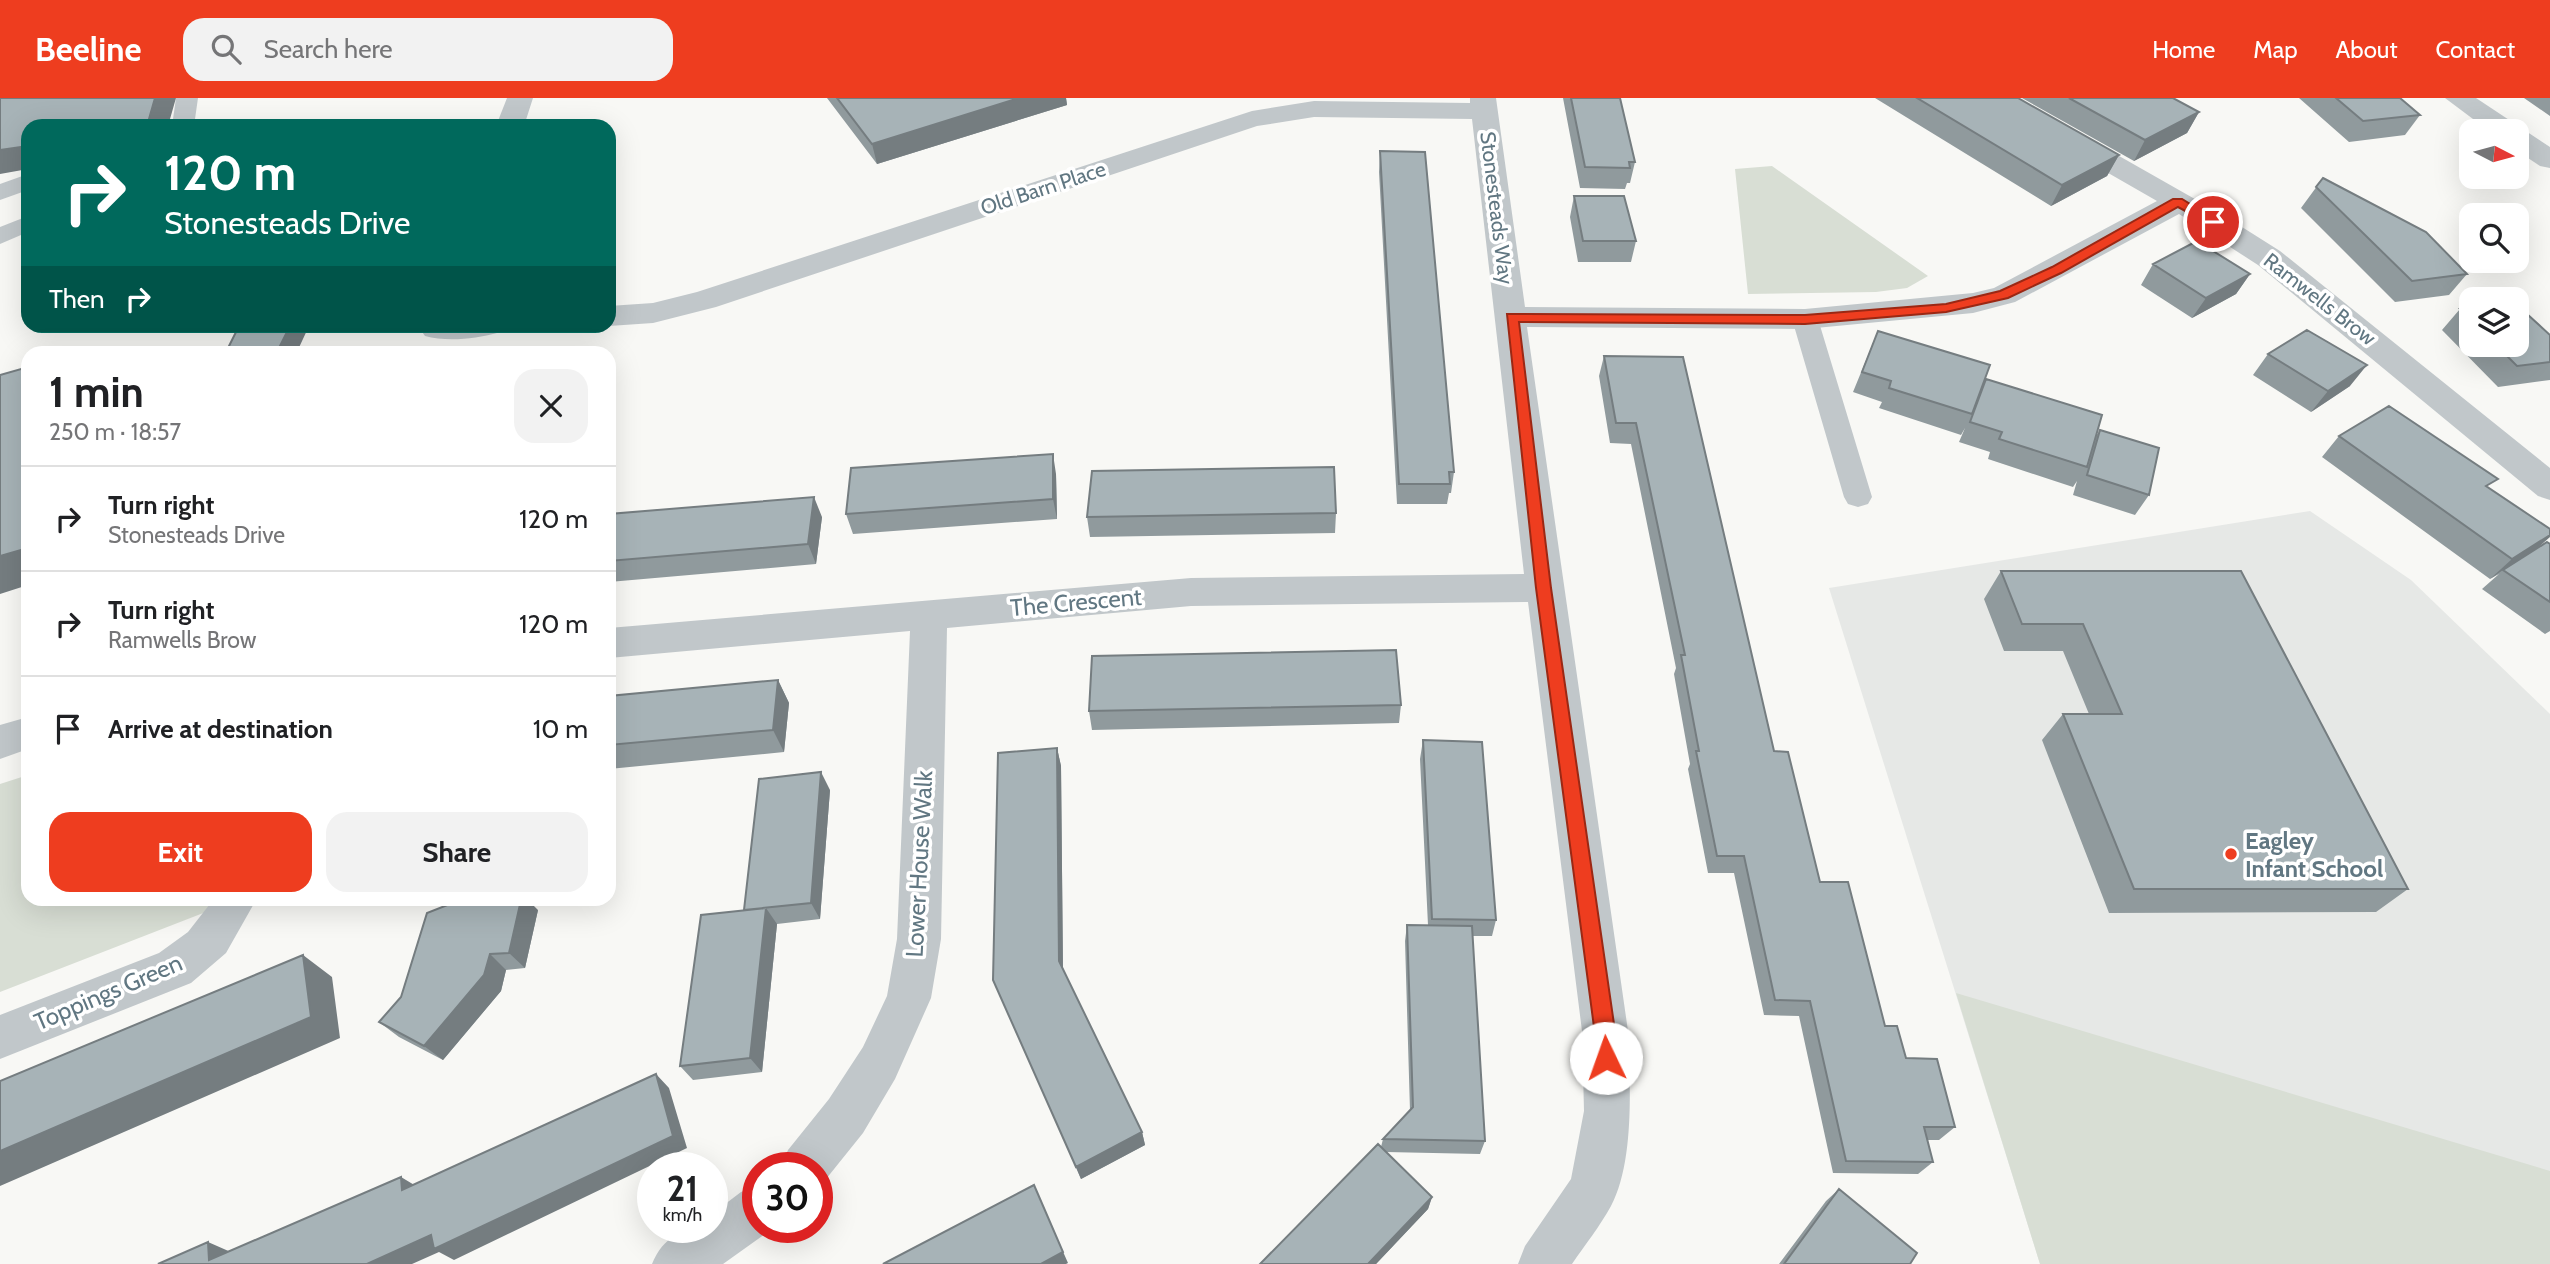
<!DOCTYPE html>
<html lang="en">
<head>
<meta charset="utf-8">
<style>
  body { margin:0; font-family:Cabin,sans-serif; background:#f2f2f2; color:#202124; height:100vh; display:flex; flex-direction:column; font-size:26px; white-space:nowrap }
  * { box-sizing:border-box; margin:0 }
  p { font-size:23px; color:#757577 }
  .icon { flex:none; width:38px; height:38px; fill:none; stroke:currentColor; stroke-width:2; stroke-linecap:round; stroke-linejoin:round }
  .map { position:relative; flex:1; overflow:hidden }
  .side { position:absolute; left:21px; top:248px; width:595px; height:560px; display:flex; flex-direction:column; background:#fff; border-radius:21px; box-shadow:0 7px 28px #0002 }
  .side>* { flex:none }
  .guide { position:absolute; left:21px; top:21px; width:595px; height:214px; border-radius:21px; box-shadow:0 7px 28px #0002; background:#00695c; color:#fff; overflow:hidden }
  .needle { width:46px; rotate:96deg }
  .controls { position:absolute; left:2459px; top:21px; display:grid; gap:14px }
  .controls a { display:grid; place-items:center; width:70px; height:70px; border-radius:14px; background:#fff; box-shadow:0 7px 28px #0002; font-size:35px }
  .speed { position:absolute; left:637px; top:1054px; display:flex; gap:14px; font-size:35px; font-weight:700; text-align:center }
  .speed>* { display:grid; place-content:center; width:91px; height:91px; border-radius:50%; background:#fff; box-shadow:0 7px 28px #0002; line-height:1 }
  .speed small { font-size:18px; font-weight:400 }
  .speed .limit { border:10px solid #d22; background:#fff; color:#111 }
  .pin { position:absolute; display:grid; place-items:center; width:60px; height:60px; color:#fff; margin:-30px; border:4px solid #fff; border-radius:50%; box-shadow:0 2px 7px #0007 }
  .me { position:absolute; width:77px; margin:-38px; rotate:357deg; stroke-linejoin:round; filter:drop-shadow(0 0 5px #0008) }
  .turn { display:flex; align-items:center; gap:24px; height:147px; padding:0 28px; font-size:32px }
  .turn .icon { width:91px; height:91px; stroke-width:2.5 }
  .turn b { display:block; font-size:49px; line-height:60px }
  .then { display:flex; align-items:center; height:66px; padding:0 28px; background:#0003; gap:14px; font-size:26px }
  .round { display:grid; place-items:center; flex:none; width:74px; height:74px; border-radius:21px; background:#f2f2f2 }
  .headline { display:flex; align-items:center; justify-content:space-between; height:119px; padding:0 28px }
  h1 { font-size:42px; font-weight:700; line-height:52px }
  .button { display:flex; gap:14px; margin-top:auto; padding:14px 28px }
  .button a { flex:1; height:80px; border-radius:21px; background:#ee3d1f; color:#fff; font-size:28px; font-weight:700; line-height:80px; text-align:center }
  .button a+a { background:#f2f2f2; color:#202124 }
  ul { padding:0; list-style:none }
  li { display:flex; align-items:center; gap:21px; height:105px; padding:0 28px; border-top:2px solid #e0e0e0 }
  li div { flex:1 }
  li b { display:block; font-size:26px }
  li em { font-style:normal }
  header { display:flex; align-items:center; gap:42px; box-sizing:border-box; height:98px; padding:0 35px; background:#ee3d1f; color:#fff }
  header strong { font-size:33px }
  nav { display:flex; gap:38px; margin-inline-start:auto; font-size:24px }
  .search { width:490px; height:63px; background:#f2f2f2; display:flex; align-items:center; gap:18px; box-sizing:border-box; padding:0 24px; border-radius:21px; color:#757577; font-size:26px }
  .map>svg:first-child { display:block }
  .built { fill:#e6e8e6 }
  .green { fill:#d8ded4 }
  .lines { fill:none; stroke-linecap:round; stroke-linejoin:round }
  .lane { fill:#c1c7ca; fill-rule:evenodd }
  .street { fill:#c1c7ca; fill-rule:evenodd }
  .wall { fill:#909a9d }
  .shaded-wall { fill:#757d80 }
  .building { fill:#a7b3b7; stroke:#757d80; stroke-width:2 }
  .route { fill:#ee3d1f; stroke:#9b2814; stroke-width:2 }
  .poi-dot { fill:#ee3d1f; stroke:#fff; stroke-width:2.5 }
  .labels { text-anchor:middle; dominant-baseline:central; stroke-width:7; stroke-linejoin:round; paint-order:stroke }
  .far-street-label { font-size:21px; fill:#617782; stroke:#fff }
  .street-label { font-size:24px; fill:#617782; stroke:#fff }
  .poi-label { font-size:24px; font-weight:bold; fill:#617782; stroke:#fff; text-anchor:start }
</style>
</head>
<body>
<header>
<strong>Beeline</strong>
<div class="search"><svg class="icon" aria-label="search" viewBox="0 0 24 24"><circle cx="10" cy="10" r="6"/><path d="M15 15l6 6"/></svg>Search here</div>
<nav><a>Home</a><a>Map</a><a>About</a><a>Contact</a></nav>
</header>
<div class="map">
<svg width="2550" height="1166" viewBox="0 0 2550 1166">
  <rect width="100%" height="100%" fill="#f8f8f5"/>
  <path class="built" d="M2310,413l101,69 139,134v550h-510l-211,-676z"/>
  <path class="green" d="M1772,68l156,110 -21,12 -31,4 -128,2 -13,-125z
    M28,677v125h187l-4,10 -211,82v-208z
    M1956,895l594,178v93h-510z"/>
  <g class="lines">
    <path class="lane" d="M176,0h22l-4,28h-22z
      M28,76v16l-28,10v-16z
      M28,118v16l-28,12v-17z
      M1805,213l9,2 4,6 54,178 -4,7 -10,3 -10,-3 -4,-7 -52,-178 4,-6z"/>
    <path class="street" d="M507,0h26l-9,28h-28z
      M1470,0h26l29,209 280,2 168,-16 21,-5 163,-87 -169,-97 -4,-6h33l206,117 57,36 270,217v32l-12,-4 -280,-231 -79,-51 -164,88 -42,11 -168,16 -278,-2 101,704c2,50 7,130 -17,175 -11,20 -26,39 -39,58h-54l7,-18 46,-67 13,-68 -2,-80 -54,-429 -337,4 -244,22 -6,311 -10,59 -36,81 -32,54 -41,51 -5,2v-19h-36l7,-17 41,-51 34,-52 24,-51 10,-57 13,-308 -301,27v-30l582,-50 333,-4 -52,-455 -158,-2 -57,9 -541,181 -63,16 -44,3h-3h3v-20l44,-3 44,-11 555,-181 62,-10 156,2z
      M2445,0h31l74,49v21l-10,-2 -24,-16v-19h-27z
      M422,228h80l-5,7c-21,6 -51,9 -72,3l-5,-7z
      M28,619v32l-28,10v-34z
      M213,802h43l-30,53 -35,30 -191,76v-44l159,-62 29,-21z
      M758,1087v42h17l-52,37h-71c11,-27 31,-37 60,-37v-13l29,-22z"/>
  </g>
  <path class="wall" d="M827,0h239l1,7 -190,59z
    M1563,0h57l15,64 -5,21h-3l-2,6 -45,-1z
    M1875,0h143l101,57 -12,21 -56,30z
    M2022,0h151l26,14 -12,21 -53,28z
    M2299,0h101l20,17 -15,20 -56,7z
    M2524,0h26v18z
    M1380,53l74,321 -3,21h-2l-2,11h-50l-18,-332z
    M2323,80l144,96 -18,21 -54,7 -94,-94z
    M1574,98l62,45 -5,21h-53l-8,-45z
    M2153,166l97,10 -14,20 -44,24 -51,-33z
    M2471,209v38h45l34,-10v45l-52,7 -56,-57 18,-21z
    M1878,233l105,53 113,52 4,-6 49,65 -14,20 -62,-20 4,-14 -4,6 -85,-28 2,-7 -31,-10 6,-14 -4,7 -82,-27 3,-6 -29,-10z
    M2268,256l82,32 -39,26 -58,-37z
    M1604,258l79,1 91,394 46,131 65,144 21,32 49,69 -16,13h-12l6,22 -15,12 -85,-1 -34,-157 -35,-1 -30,-142h-26l-20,-104 2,-5 -16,-90 2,-6 -45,-224 -21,-1 -11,-67z
    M2339,338l150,52 49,60 12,-4v87l-5,3 -63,-45 17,-15 -9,5 -168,-122z
    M1056,376l1,45 -204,15 -7,-20z
    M1336,415l-1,20 -245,4 -3,-20z
    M609,416l213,3 -6,47 -207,18z
    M2001,473h240l167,318 -32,23 -267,1 -67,-173 21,-26h26l-26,-63h-59l-20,-52z
    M778,582l11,23 -5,49 -175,17v-73z
    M1401,607l-2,18 -307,7 -3,-19z
    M1423,642l73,180 -4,16h-20l13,205 -5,13 -94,-2 46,45 -4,12 -52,55h-116l121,-117 2,-8 27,-28 -5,-170 2,-16h21l-8,-166z
    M1057,650l4,18 2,204 79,162 3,13 -64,34 -88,-199z
    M830,692l-10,129 -43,5 -15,148 -69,8 -13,-14 65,-156z
    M538,812l-13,58 -19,2 -5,21 -58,69 -44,-23 -20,-15z
    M1839,1091l71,75h-131l47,-63z"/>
  <path class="shaded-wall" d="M155,0h21l-8,28h-21z
    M1019,0h47l1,7 -190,59 -5,-20z
    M2199,14l-12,21 -53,28 11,-21z
    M28,48v23l-28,5v-24z
    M2119,57l-12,21 -56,30 11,-21z
    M2250,176l-14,20 -44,24 14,-20z
    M290,228h19l-13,28h-20z
    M2367,267l-17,21 -39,26 17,-21z
    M1053,356l3,20 1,45 -4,-20z
    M814,399l8,20 -6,47 -8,-20z
    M2550,437v2l-17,15 -30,18 -13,9 22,-20z
    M28,450v37l-28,9v-38z
    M778,582l11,23 -5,49 -11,-22z
    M1057,650l4,18 2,210 -4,-15z
    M821,674l9,18 -10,129 -9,-16z
    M521,802h7l10,10 -13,58 -16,-15z
    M766,810l11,16 -15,148 -12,-14z
    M490,856l16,16 -5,21 -58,69 -19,-14z
    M303,857l29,22 8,61 -340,148v-35z
    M656,976l13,14 18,60 -233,112 -15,-8 -27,12h-45z
    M1142,1034l3,13 -64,34 -5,-12z
    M401,1079l20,12 -19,1z
    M1039,1099l29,66 -2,1h-25z
    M1432,1099l-4,12 -52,55h-8z
    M208,1144l25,11 -24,7z"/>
  <path class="building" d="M0,0h155l-8,28h-119v20l-28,4z
    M837,0h182l-147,46z
    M1571,0h49l15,64h-6l1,6 -45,-1z
    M1917,0h101l101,57 -57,30z
    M2069,0h104l26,14 -54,28z
    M2336,0h64l20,17 -57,6z
    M1380,53l45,1 29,320h-5l1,12h-51z
    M2323,80l103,54 41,42 -55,7 -96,-94z
    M1574,98h50l12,45h-53z
    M2197,143l53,33 -44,24 -53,-34z
    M2516,206l34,31v27l-33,4 -21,-21h20z
    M2471,209v13l-11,-11z
    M239,228h51l-14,28h-51z
    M2307,232l60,35 -39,26 -60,-37z
    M1878,233l112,34 -18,49 -83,-26 2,-7 -29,-9z
    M559,251l-1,5h-50z
    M1604,258l79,1 91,394 14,1 32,130h28l37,144h12l9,32 31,1 18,68h-31l9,35 -87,-1 -36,-160 -35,-1 -31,-144h-27l-21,-105h3l-18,-96h4l-49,-232h-20z
    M28,269v181l-28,8v-181z
    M1986,281l116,36 -15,52 -88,-28 3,-7 -32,-10z
    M2389,308l109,73 -12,7 64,43v6l-38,24 -173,-123z
    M2100,332l59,18 -10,47 -62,-20z
    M1053,356v45l-207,15 5,-46z
    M1334,369l2,46 -249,4 5,-46z
    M814,399l-6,47 -199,17v-47z
    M2547,444l3,2v58l-47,-32z
    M2001,473h240l167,318h-274l-71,-175h59l-39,-90h-61z
    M1396,552l5,55 -312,6 3,-55z
    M778,582l-5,50 -164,15v-49z
    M1423,642l59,2 14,178 -64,-1z
    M1057,650l2,213 83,171 -66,35 -83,-187 5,-227z
    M821,674l-10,131 -67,7 15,-131z
    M460,802h61l-12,53 -19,1 -6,21 -60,71 -45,-24 22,-25 26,-84z
    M766,810l-16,150 -70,8 21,-151z
    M1407,827l65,1 13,215 -102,-2 30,-32z
    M303,857l8,62 -311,134v-70z
    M656,976l17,62 -239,113 -3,-14 -64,29h-209l50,-22 1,18 192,-83 1,13z
    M1378,1046l54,53 -64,67h-108z
    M1034,1087l29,67 -22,12h-158z
    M1839,1091l78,64 -7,11h-126z"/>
  <path class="route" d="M2173,101h9l37,23 -10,2 -31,-17 -117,66 -53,25 -62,14 -141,12 -286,-2 32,266 64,443 -2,34 -7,2 -7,-2 -63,-477 -29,-274 298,1 141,-11 54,-13 52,-24z"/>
  <circle class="poi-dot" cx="2231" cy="756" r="7"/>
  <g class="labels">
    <g class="far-street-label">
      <text transform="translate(1043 90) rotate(-18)">Old Barn Place</text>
      <text transform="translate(1497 110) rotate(83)">Stonesteads Way</text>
      <text transform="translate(2320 201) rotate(38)">Ramwells Brow</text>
    </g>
    <g class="street-label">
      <text transform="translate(1076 504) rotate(-5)">The Crescent</text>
      <text transform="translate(919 766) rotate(-87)">Lower House Walk</text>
      <text transform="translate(108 894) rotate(-23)">Toppings Green</text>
    </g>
    <g class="poi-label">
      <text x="2245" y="742">Eagley<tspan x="2245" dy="28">Infant School</tspan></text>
    </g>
  </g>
</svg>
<div class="controls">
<a><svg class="needle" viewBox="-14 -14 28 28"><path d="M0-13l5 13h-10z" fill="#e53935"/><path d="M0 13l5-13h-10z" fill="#757577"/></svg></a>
<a><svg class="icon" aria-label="search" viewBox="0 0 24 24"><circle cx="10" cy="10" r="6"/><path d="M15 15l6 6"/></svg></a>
<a><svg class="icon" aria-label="layers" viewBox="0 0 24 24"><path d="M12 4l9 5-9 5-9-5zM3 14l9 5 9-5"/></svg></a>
</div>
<div class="speed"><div>21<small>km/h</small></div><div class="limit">30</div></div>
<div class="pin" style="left:2213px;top:124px;background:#d93025"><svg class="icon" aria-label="arrive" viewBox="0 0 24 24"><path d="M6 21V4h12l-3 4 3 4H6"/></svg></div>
<svg class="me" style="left:1606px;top:960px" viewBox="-20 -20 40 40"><circle r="19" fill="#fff"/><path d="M0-13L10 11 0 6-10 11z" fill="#ee3d1f"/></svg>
<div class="guide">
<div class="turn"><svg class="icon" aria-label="right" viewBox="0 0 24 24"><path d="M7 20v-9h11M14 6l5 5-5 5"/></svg><div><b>120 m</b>Stonesteads Drive</div></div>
<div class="then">Then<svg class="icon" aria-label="right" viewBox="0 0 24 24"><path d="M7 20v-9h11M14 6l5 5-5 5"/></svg></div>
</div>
<section class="side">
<div class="headline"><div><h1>1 min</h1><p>250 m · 18:57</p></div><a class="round"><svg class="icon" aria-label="close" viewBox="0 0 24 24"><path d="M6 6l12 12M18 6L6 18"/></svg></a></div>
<ul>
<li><svg class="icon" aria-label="right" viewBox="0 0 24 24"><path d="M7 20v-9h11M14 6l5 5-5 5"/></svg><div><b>Turn right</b><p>Stonesteads Drive</p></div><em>120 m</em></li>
<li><svg class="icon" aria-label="right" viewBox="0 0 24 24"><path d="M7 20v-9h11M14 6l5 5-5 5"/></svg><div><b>Turn right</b><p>Ramwells Brow</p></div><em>120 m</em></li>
<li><svg class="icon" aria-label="arrive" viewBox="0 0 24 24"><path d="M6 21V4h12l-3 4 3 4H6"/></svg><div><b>Arrive at destination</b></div><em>10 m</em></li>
</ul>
<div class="button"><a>Exit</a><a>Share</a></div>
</section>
</div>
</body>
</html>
